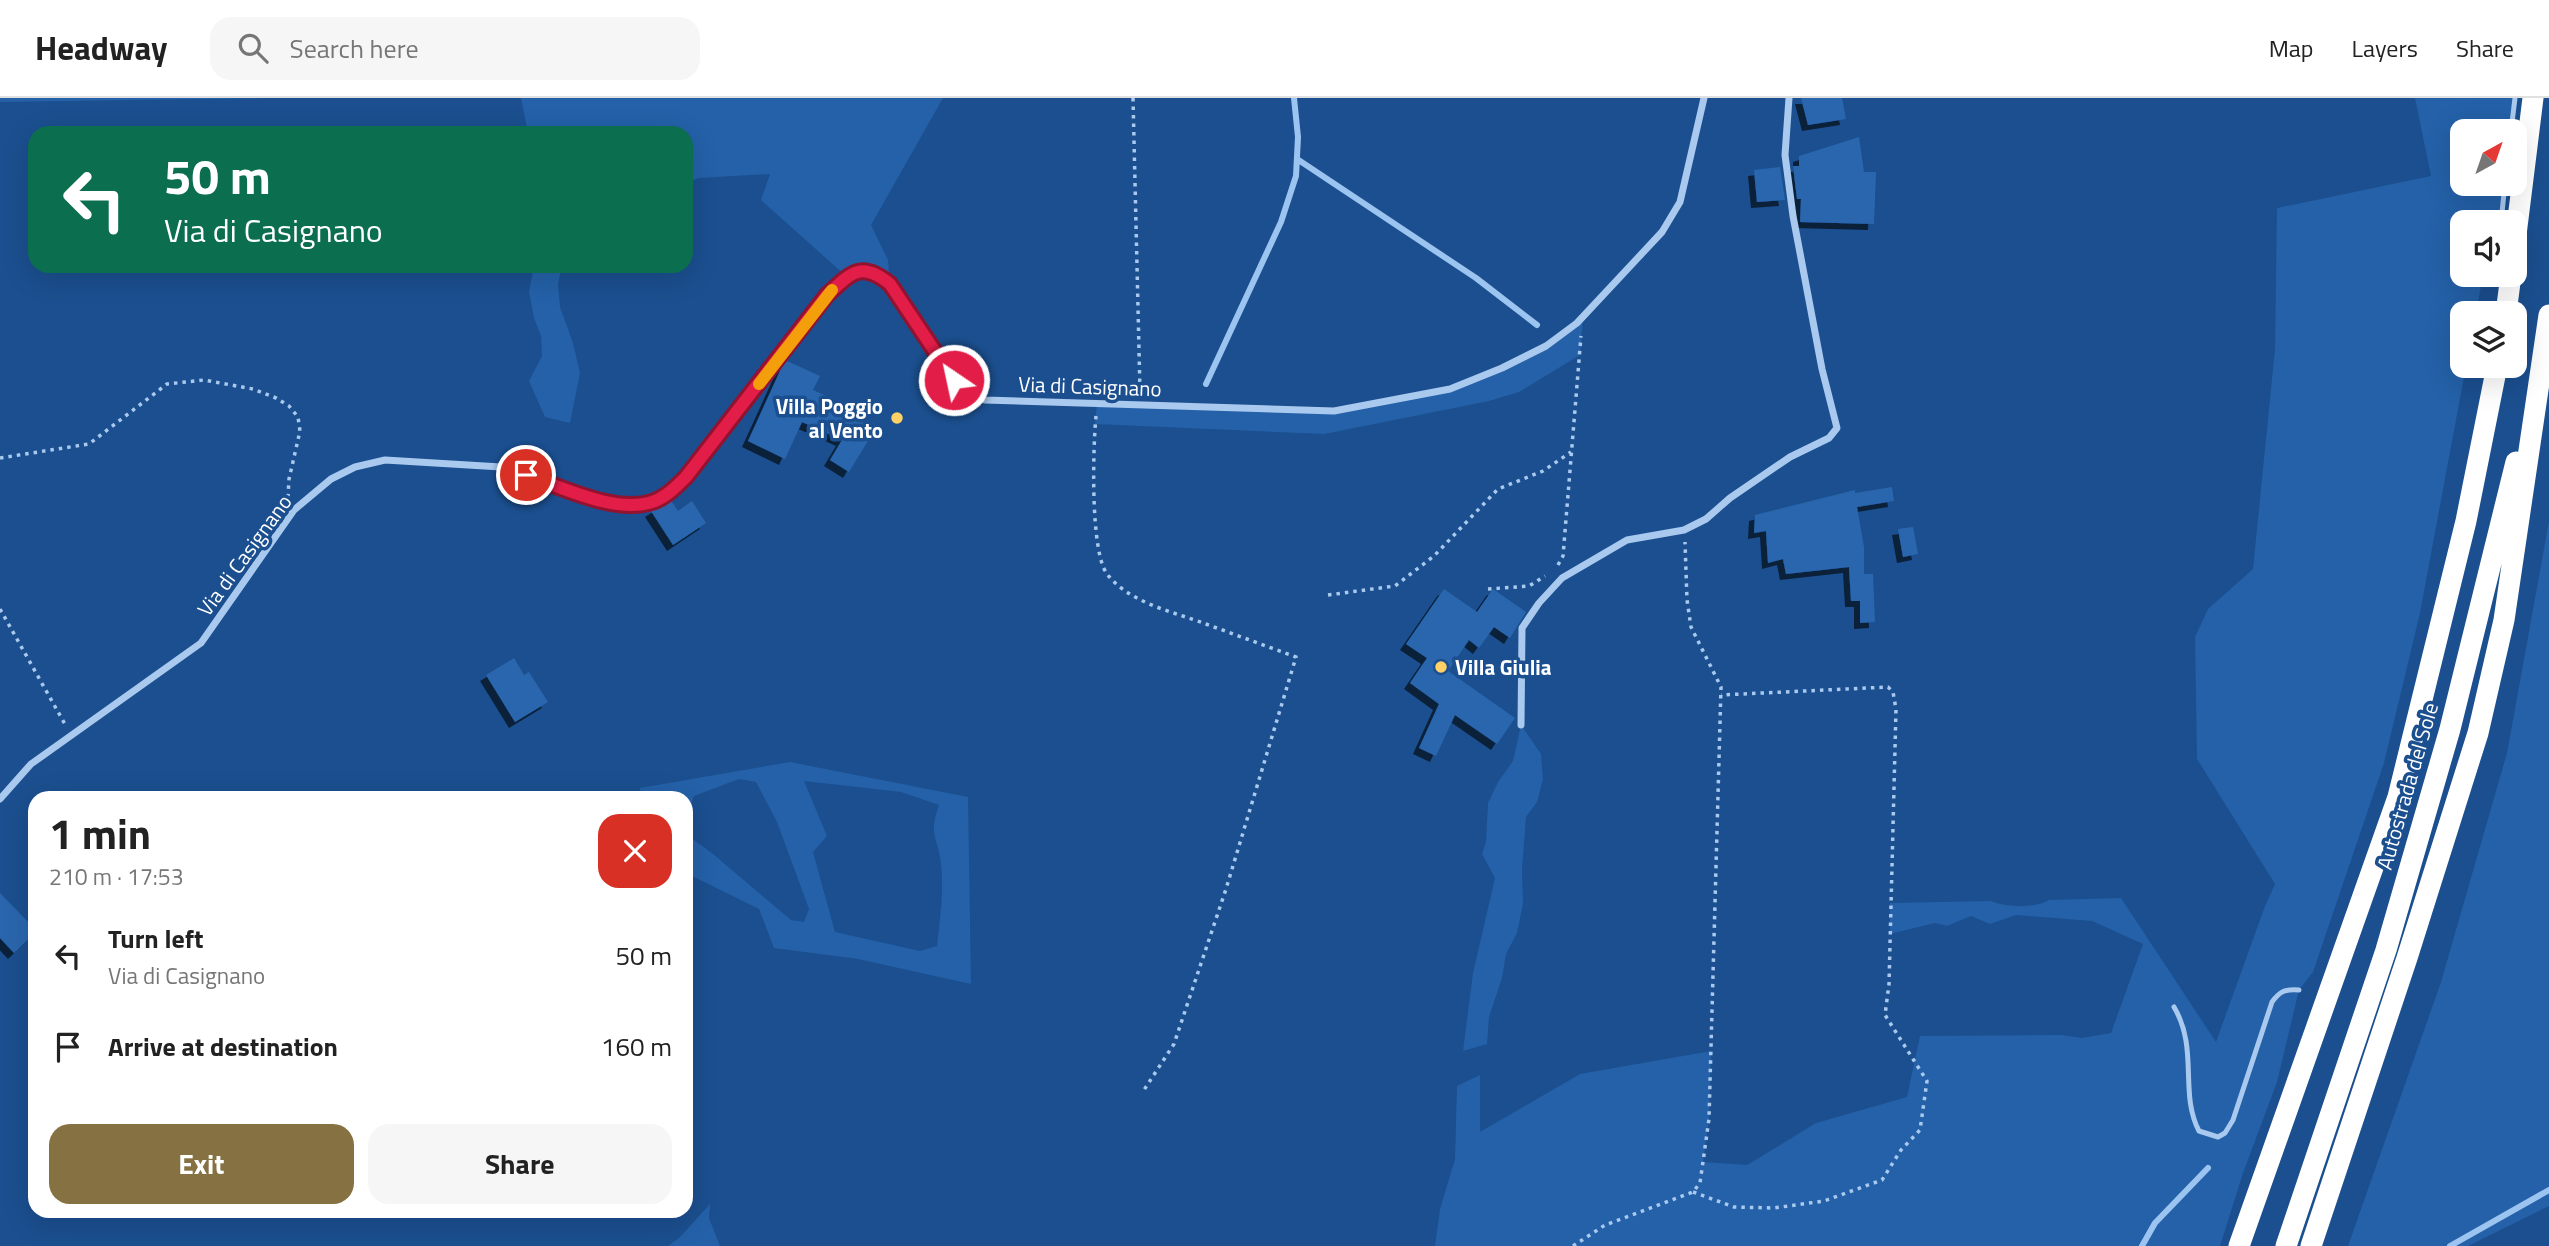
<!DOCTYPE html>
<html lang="en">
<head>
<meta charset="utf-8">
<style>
  body { margin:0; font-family:"Titillium Web",sans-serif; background:#f6f6f6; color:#222; height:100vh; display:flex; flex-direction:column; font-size:26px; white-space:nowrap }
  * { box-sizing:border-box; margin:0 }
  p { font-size:23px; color:#767676 }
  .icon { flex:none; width:38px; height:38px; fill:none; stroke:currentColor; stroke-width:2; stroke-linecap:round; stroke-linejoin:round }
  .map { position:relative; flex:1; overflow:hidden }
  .details { position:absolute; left:28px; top:693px; width:665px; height:427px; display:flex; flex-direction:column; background:#fff; border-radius:21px; box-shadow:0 7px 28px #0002 }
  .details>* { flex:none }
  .top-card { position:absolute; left:28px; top:28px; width:665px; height:147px; border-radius:21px; box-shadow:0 7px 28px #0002; background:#0b6e4f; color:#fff; overflow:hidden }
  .needle { width:46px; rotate:40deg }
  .fabs { position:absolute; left:2450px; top:21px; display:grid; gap:14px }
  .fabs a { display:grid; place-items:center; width:77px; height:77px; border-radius:14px; background:#fff; box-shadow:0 7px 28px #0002; font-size:35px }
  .pin { position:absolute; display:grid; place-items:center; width:60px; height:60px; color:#fff; margin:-30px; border:4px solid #fff; border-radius:50%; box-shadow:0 2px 7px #0007 }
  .me { position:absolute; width:77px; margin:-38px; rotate:326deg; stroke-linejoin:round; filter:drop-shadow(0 0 5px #0008) }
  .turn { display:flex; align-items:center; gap:24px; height:147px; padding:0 21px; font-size:32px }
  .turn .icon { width:91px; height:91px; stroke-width:2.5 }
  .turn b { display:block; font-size:49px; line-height:60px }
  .round { display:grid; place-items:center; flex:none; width:74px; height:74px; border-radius:21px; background:#f6f6f6 }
  .headline { display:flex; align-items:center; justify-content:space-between; height:119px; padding:0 21px }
  h1 { font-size:42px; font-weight:700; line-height:52px }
  .action { display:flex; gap:14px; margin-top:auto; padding:14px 21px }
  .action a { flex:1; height:80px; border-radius:21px; background:#857141; color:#fff; font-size:28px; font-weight:700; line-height:80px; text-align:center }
  .action a+a { background:#f6f6f6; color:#222 }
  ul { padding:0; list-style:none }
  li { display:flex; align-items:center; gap:21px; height:91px; padding:0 21px }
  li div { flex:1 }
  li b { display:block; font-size:26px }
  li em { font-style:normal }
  header { display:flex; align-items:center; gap:42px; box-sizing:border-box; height:98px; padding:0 35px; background:#fff; border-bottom:2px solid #e0e0e0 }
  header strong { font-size:33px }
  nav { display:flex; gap:38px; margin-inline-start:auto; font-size:24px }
  .search { width:490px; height:63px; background:#f6f6f6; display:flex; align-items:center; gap:18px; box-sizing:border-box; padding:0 24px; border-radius:21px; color:#767676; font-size:26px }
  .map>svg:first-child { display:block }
  .green { fill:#2461a8; fill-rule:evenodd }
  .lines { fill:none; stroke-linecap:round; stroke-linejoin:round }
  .stream { stroke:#9cc4f0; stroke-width:6 }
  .building { fill:#2a66ad; filter:url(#shadow) }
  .path { stroke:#a9c9ee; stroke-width:3.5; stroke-dasharray:3.5 5; stroke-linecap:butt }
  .service { stroke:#a9c9ee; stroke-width:5 }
  .minor { stroke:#a9c9ee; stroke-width:7 }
  .motorway { stroke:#fff; stroke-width:21 }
  .route-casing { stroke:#92132f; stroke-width:18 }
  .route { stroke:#e11d48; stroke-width:12 }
  .slow { stroke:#f59e0b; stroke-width:12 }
  .poi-dot { fill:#ffd166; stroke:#1b4f8f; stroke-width:2.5 }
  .labels { text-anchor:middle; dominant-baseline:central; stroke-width:7; stroke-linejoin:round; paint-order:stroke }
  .street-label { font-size:21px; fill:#fff; stroke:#1b4f8f }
  .poi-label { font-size:21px; font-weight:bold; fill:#fff; stroke:#1b4f8f; text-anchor:end }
</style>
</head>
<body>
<header>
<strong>Headway</strong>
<div class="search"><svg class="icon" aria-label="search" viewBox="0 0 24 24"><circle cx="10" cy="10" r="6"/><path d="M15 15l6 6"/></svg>Search here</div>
<nav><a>Map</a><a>Layers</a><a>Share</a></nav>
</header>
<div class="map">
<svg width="2549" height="1148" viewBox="0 0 2549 1148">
  <defs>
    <filter id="shadow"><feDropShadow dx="-6" dy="6" stdDeviation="0" flood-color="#0009"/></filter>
  </defs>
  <rect width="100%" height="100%" fill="#1b4f8f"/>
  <path class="green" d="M0,0h267l-267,4z
    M521,0h422l-72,127 17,35 2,24 -14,-11 -29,4 -86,-77 9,-26 -71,4 -13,5v-50h-158z
    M2415,0h100l-4,33h-49v53h43l-4,38h-39v53h21l-7,38h-14v53h4l-46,247 -36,150 -71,209 -14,18 -22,92 -34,91 -23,73h-785l5,-37 15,-50 2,-73 23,-11v57l100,-58 131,-23 -2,68 -6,43 44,3 69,-42 91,-26 13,-61 141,-1 21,3 29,-5 32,-89 -51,-23 -76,-6 -26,9 -19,-8 -24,10 -12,-3 -45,11v-31l100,-2c16,6 44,8 59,-1l72,-2 95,144 49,-136 10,-22 -78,-125 -2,-122 13,-28 45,-40 22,-220 2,-141 154,-32z
    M534,168h28l-4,18 2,23 13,36 7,30 -10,50 -25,-6 -16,-36 13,-25 -1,-20 -7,-18 -5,-26z
    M1583,219l-3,38 -61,37 -30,9 -165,33 -229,-10 2,-20 237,7 116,-22 96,-43z
    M2549,423v685l-81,40h-120l93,-264 66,-229z
    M1521,627l20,29 2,25 -6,23 -11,15 -4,53 1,34 -6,29 -11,21 -4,24 -13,39 -2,27 -24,7 10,-78 22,-95 -13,-24 4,-12 2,-39 10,-21 15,-21z
    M790,664l178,35 3,187 -113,-25 -84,-11 -15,-39 -73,-36v-39l27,20 78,66 13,2 5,-13 -32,-87 -21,-40 -17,-3 -45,17 -8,21v-19h-45l-1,-10zM804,683l97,11 38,13c-11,31 -1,31 2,59 3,26 -1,56 -4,82l-17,5 -85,-19 -22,-80 14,-16z
    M710,1106l-1,14 11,28h-52l12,-9z"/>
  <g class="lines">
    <path class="stream" d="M1297,61l179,119 61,47
      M1206,286l75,-162 15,-46 2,-39 -4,-39
      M2142,1148l13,-23 53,-55
      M2450,1148l99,-56"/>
  </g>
  <path class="building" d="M1801,0h41l4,21 -38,6z
    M1859,39l5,35h12l-2,52 -74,-2 1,-23h-4l-4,-33h6v-10z
    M1780,69l5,33 -28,2 -3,-32z
    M785,262l35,16 -7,14 31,14 -1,1 34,21 -28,46 -19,-12 12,-20 -40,-18 -17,37 -37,-18z
    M1892,389l2,14 -37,6 7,40v27h9l2,48 -15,1v-22h-9l-2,-34 -63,7 -3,-15 -15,4 -2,-32 -12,2 1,-18 100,-25v3z
    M670,401l8,12 14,-10 14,22 -33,22 -22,-34z
    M1913,429l5,27 -15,3 -5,-28z
    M1444,491l33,23 16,-23 33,23 -16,26 -16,-11 -15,21 -10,-8 -21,31 67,47 -18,26 -42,-29 -19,41 -17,-8 20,-44 -29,-21 17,-25 -21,-14z
    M514,560l10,17 5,-3 19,30 -33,20 -29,-47z
    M0,795l35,36v4l-21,20 -14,-15z"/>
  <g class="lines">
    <path class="path" d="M1133,0l7,294
      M1096,318c-3,31 -6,135 11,158 22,29 67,38 99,50 30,11 60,22 90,33l-70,232 -52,155 -32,49
      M0,360l89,-14 78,-60 37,-4 49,9 23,9 13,8 9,11 2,14 -11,48 -1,18
      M1558,467l5,-9 18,-220
      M1488,491l41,-3 16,-10
      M1328,497l67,-9 39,-30 64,-67 45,-18 28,-19
      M0,511l66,117
      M1693,1094l41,15 40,1 50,-7 58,-21 19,-30 19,-20 7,-49 -42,-66 4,-31 7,-275 -3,-17 -5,-5 -167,8
      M1573,1148l32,-21 88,-33 7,-9 9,-64 12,-432 -30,-60 -4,-27 -2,-58"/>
    <path class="service" d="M2511,33l4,-33
      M2501,124l4,-38
      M2174,909c25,42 5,86 25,124l19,6 7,-4 8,-13 39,-118c8,-11 13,-13 27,-12"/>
    <path class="minor" d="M1521,627l1,-97 17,-25 23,-25 65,-38 57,-10 22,-11 24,-21 60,-41 39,-19 8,-10 -15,-59 -29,-153 -8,-61 4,-57
      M0,701l31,-35 170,-121 93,-133 37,-31 24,-12 30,-7 116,7 101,34 31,5 21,-4 15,-9 17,-16 141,-182c24,-22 34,-35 63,-11l64,96 31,20 349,11 116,-22 52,-21 44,-22 31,-23 85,-91 18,-30 24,-104"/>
    <path class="motorway" d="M2515,145l18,-145
      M2506,215l5,-38
      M2239,1148l159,-449 68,-276 31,-155
      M2286,1148l100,-296 64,-221 66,-267
      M2311,1148l96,-288 71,-225 26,-113 45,-305"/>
  </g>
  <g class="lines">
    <defs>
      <path id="route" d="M526,377c36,12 89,39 126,27 13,-4 24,-15 34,-25l141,-182c24,-22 34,-35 63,-11l64,96"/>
    </defs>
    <use href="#route" class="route-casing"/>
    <use href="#route" class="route"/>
    <path class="slow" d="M759,286l73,-94"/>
  </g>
  <g class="poi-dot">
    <circle cx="897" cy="320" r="7"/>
    <circle cx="1441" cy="569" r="7"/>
  </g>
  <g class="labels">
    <g class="street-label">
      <text transform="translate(1090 288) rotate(2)">Via di Casignano</text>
      <text transform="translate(244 457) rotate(-54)">Via di Casignano</text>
      <text transform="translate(2407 688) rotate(-74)">Autostrada del Sole</text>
    </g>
    <g class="poi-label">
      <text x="883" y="308">Villa Poggio<tspan x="883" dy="24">al Vento</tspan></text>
      <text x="1455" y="569" text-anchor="start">Villa Giulia</text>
    </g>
  </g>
</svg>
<div class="fabs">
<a><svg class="needle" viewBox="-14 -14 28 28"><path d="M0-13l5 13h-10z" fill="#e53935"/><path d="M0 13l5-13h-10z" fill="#767676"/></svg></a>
<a><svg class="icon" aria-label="sound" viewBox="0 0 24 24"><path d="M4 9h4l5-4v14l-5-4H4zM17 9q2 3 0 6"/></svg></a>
<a><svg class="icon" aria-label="layers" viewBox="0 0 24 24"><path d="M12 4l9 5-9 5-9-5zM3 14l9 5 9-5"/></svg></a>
</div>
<div class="pin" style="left:526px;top:377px;background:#d93025"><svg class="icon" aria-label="arrive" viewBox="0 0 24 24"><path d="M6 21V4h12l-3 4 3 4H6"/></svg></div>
<svg class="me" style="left:954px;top:282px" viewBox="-20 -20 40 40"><circle r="17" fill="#e11d48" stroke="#fff" stroke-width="3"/><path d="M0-11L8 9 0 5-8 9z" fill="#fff"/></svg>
<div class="top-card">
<div class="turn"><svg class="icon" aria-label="left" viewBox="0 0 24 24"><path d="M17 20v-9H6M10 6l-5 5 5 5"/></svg><div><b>50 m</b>Via di Casignano</div></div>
</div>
<section class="details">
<div class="headline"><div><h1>1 min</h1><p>210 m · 17:53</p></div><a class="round" style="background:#d93025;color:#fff"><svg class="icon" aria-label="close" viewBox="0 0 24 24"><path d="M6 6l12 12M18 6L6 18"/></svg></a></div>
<ul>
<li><svg class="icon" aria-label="left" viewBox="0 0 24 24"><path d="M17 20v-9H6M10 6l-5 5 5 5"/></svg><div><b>Turn left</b><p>Via di Casignano</p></div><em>50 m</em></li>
<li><svg class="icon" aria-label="arrive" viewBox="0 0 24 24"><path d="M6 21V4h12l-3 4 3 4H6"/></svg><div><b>Arrive at destination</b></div><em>160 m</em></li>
</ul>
<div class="action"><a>Exit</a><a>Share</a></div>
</section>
</div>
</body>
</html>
